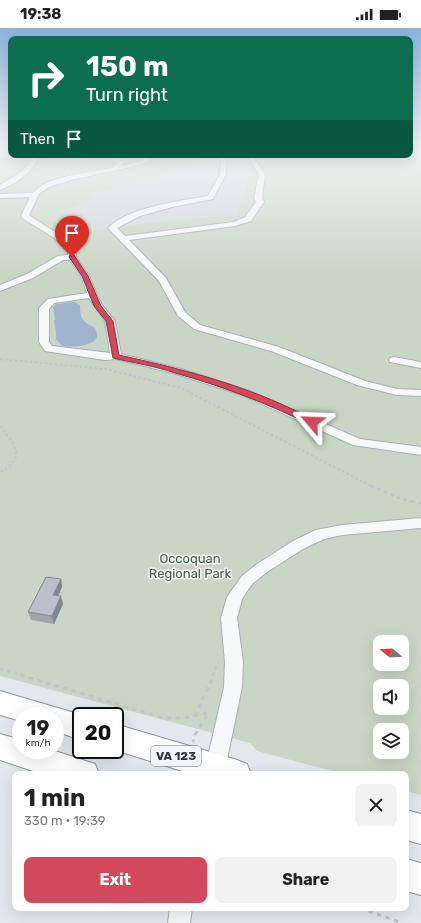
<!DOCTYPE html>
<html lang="en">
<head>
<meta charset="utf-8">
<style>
  body { margin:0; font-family:Rubik,sans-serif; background:#f2f2f2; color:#222; height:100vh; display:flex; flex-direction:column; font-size:15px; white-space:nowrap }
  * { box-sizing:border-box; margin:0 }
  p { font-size:13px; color:#767676 }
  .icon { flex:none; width:22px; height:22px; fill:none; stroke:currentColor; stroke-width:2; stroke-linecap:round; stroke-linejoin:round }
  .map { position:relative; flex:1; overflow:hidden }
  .details { position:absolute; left:12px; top:743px; width:397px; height:140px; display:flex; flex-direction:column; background:#fff; border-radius:8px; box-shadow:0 4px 16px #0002 }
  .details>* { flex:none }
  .hud { position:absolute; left:8px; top:8px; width:405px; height:122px; border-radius:8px; box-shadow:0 4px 16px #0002; background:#0b6e4f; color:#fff; overflow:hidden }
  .needle { width:26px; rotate:288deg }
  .fabs { position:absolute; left:373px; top:607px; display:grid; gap:8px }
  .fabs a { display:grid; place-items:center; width:36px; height:36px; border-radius:8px; background:#fff; box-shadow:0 4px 16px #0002; font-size:20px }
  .speed { position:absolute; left:12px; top:679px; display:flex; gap:8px; font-size:20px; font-weight:700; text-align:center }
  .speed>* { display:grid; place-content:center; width:52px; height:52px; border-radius:50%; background:#fff; box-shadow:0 4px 16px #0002; line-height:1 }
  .speed small { font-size:10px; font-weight:400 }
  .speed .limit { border:2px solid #111; border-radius:6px; background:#fff; color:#111 }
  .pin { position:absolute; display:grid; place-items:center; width:34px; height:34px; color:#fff; margin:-41px -17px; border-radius:50% 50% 50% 0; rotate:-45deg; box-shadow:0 0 4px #0007 }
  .pin .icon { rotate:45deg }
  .me { position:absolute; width:44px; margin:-22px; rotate:296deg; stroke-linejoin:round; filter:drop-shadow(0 0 3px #0008) }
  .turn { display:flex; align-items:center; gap:14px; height:84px; padding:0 12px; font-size:18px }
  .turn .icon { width:52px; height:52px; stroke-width:2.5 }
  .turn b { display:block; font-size:28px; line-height:34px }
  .then { display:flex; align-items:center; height:38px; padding:0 12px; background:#0003; gap:8px; font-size:15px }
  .round { display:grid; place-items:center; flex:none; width:42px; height:42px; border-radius:8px; background:#f2f2f2 }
  .summary { display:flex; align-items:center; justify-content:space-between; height:68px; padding:0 12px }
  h1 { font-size:24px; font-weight:700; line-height:30px }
  .action { display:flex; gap:8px; margin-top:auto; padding:8px 12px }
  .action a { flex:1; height:46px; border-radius:8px; background:#d1495b; color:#fff; font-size:16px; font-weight:700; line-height:46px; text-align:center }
  .action a+a { background:#f2f2f2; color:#222 }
  .status { display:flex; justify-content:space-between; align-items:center; height:28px; padding:0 20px; background:#fff; direction:ltr }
  .status svg { height:11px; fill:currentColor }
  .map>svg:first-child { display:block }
  .built { fill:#d2d6de }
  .green { fill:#c9d6c5; fill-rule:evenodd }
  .water { fill:#9fb4cc }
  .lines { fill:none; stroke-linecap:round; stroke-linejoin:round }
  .stream { stroke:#9fb4cc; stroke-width:2 }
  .minor-casing { stroke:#a9aeb7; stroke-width:2 }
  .highway-casing { stroke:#8b94a3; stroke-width:2 }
  .path-far2 { stroke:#c2c5cb; stroke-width:2; stroke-dasharray:2.5 2.5; stroke-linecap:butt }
  .path-far1 { stroke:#c2c5cb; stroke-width:2.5; stroke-dasharray:3.5 3.5; stroke-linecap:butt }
  .path { stroke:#c2c5cb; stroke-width:3; stroke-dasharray:4.5 4.5; stroke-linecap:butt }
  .minor { fill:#f7f8fa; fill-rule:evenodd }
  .highway { fill:#fff; fill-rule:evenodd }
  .wall { fill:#a1a5ae }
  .shaded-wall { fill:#83868d }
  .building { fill:#bbc0ca; stroke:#83868d }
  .route { fill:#d1495b; stroke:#882f3b }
  .labels { text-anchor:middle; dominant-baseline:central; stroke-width:3; stroke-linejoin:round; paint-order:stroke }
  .shield { fill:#f4f6f9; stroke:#676e7b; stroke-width:1 }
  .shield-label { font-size:12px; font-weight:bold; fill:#2b3445 }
  .park-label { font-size:13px; fill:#3f6138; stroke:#f4f6f9 }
</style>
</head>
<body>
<div class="status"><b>19:38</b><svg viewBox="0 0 49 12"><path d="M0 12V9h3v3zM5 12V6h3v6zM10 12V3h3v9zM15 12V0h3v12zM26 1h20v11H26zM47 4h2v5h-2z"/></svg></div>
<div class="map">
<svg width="421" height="895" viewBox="0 0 421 895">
  <rect width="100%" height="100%" fill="#e4e7ec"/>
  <path class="built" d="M197,127h28l4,2 5,1 8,-2 11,10 -17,49 -67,5 -76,10 -30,-14v-5l2,-2 31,-13 -4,-3 37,-7 76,-25z"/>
  <path class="green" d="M0,119h11v8h186l9,6 -77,25 -37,7 4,4 -33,14v5l30,14 76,-10 67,-5 17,-49 -11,-10c-6,2 -11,3 -17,-1h185v-8h11v648l-15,-4v-17h-63l-86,-23 -7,-8 -250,-67v-385l10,-5 -10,-1zM380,614h22v22h-22zM380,658h22v22h-22zM380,702h22v22h-22z"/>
  <path class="water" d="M74,274l6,3c0,15 3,17 16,23l-1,1c11,17 -24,19 -33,17l-6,-7v-8l-2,-10 1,-2 -2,-12 4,-3z"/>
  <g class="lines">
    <path class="stream" d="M40,130l47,-3
      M0,132l19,-3 7,1"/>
    <defs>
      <path id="minor" d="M417,119h4v8l-3,-2z
        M37,127h7l-7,5c-4,12 -25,26 -37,30v-5c14,-9 25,-12 32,-27z
        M107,127h7l9,7 1,1 -2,3 21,-6 4,-5h6l-6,7 -12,4 -64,14 -22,7 -10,7 -10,21 35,23 12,11v8l13,19 8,19 5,10 13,16 6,33 60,15 69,22 110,48 61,8v8l-68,-10 -111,-50 -69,-22 -57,-14 -11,1 -60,-9 -6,-9v-34l9,-9 39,-6 -6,-17 -11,-16h-7l-30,18 -33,13v-6l27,-11 31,-18 10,-1v-6l-15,-12 -31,-19 -1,-2 9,-19 -30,1v-4l33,-1c13,-17 58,-21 79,-25l5,-5zM89,270l16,23 5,32 -58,-7 -3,-4v-33l5,-6z
        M214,127h7l6,4 -1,15 -13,25 -41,8 -32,9 -23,12 8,8 109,-14 11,-5 11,-15 -2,-4 5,-24 -13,-19h6l13,19 -3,24 2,4 -13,19 -16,5 -106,14 37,38 19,34 15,13 79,22 86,34 32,8 24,1v6l-24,-1 -40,-10 -86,-34 -77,-22 -16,-13 -19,-35 -51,-53c20,-21 72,-27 100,-32l12,-22 1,-14z
        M394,329l27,5v6l-31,-6 -1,-2 1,-2z
        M421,490v10l-79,7 -18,4 -21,10 -36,23 -15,12 -10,15 -5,19 6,44 -1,25 -18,87h-20l20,-87 1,-25 -4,-44 6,-21 15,-21 15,-12 36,-23 23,-11 26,-5z
        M170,880h22l-2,15h-22z"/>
      <path id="highway" d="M0,663l85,25h-4v24l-26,-9v-15h-34v5l-21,-6z
        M115,696l122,36 10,4 4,10h-59l-77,-24z
        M0,706l21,6v10h31l43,14 4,10h-57l-42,-14z
        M406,782l15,4v30l-15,-4z
        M406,831l15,4v32l-15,-4z"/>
    </defs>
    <use href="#minor" class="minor-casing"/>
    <use href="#highway" class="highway-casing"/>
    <path class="path-far2" d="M0,331l106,10 75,19 192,99
      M0,398c15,19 27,32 0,46"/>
    <path class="path-far1" d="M371,458l28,12 22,6
      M0,641l24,7
      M213,648l5,-14"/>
    <path class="path" d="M20,647l143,43h21l24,-5 -13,22 -2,7
      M195,688l19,-41
      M360,880l42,15"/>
    <use href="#minor" class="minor"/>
    <use href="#highway" class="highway"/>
  </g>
  <path class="wall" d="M61,551l1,8 -4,9 5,8 -9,20 -23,-4 -3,-8z"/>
  <path class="shaded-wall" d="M61,551l1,8 -7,16 -2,-8z
    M61,568l2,8 -9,20 -2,-8z"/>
  <path class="building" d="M46,549l15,2 -8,16 8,1 -9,20 -24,-4z"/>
  <linearGradient id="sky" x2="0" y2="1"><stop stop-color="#8bb4dd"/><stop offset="0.49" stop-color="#f3f4f6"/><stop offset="1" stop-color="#f3f4f6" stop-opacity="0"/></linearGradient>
  <rect width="421" height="244" fill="url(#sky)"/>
  <path class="route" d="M70,227h4l14,21 13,30 12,15 6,34c59,13 118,28 173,54 8,4 19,7 24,13l-4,2h-3c-43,-21 -87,-38 -134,-51 -20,-7 -41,-10 -62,-15l-7,-37 -12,-15 -12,-30 -13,-19z"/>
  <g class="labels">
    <rect class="shield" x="151" y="718" width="50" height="20" rx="3"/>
    <g class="shield-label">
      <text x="176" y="728">VA 123</text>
    </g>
    <g class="park-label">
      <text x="190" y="530">Occoquan<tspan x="190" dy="15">Regional Park</tspan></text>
    </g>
  </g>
</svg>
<div class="fabs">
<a><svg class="needle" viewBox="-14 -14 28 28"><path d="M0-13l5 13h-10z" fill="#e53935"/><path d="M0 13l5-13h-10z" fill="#767676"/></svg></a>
<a><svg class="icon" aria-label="sound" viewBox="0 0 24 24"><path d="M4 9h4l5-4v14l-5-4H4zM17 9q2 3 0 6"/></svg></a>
<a><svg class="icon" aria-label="layers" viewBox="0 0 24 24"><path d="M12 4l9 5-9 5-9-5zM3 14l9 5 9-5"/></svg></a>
</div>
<div class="speed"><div>19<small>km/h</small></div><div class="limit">20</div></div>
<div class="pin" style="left:72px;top:229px;background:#d93025"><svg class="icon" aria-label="arrive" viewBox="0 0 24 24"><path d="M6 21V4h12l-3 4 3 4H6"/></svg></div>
<svg class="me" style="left:312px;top:394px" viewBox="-20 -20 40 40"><path d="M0-17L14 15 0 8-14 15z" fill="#d1495b" stroke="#fff" stroke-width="4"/></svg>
<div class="hud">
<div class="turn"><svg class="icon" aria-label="right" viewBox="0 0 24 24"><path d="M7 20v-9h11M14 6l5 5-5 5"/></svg><div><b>150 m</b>Turn right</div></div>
<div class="then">Then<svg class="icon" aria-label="arrive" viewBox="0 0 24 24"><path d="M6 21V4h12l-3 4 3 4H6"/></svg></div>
</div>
<section class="details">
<div class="summary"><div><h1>1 min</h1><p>330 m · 19:39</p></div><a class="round"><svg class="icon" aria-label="close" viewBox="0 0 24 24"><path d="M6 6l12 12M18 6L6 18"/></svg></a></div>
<div class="action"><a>Exit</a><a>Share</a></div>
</section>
</div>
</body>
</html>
